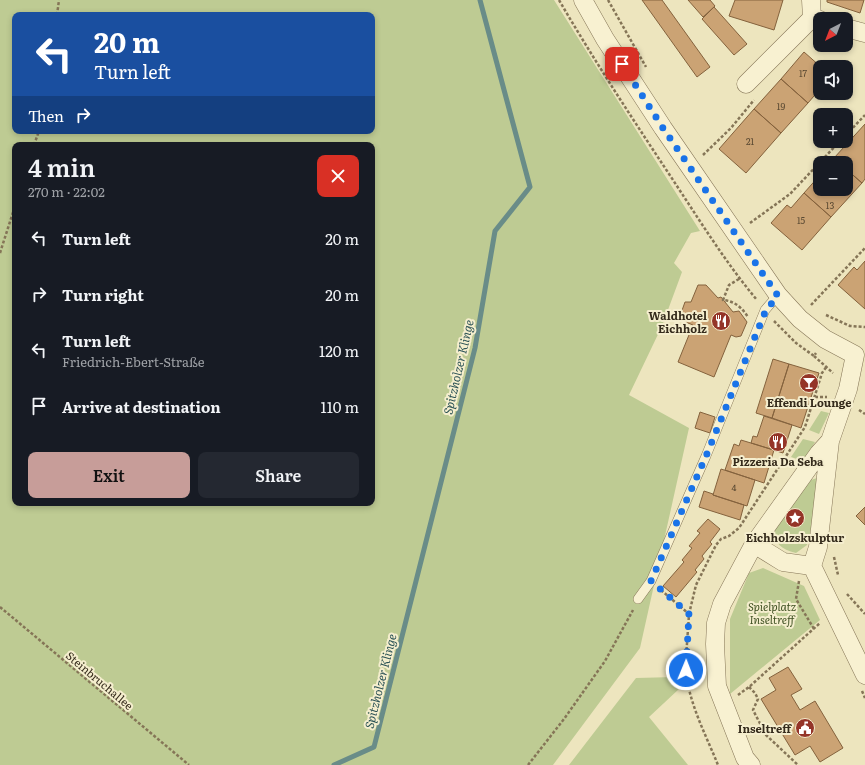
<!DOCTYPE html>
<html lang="en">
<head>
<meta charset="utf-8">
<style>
  body { margin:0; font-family:Literata,serif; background:#242831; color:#f1f3f6; height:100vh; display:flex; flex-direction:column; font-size:15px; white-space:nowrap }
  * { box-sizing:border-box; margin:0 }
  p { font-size:13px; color:#9ea1a6 }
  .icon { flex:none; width:22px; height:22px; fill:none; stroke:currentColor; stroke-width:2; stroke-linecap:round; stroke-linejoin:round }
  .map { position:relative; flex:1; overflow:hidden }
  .sheet { position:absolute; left:12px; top:142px; width:363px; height:364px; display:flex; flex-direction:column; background:#171b24; border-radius:8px; box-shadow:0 2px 6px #0003 }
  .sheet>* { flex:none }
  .guide { position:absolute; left:12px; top:12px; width:363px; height:122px; border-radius:8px; box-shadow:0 2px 6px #0003; background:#1a4fa0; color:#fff; overflow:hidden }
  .needle { width:26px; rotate:222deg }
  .controls { position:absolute; left:813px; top:12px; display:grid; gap:8px }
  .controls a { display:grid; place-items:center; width:40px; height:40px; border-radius:8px; background:#171b24; box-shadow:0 2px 6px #0003; font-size:20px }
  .pin { position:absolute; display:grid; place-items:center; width:34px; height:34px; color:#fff; margin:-17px; border-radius:8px; box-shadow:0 2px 6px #0006 }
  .me { position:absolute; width:44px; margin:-22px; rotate:1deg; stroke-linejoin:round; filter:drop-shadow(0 0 3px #0008) }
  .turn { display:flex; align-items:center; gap:14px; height:84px; padding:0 16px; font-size:18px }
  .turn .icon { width:52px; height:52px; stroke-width:2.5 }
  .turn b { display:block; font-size:28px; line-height:34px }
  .then { display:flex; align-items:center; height:38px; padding:0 16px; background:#0003; gap:8px; font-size:15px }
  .round { display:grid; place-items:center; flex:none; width:42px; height:42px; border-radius:8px; background:#242831 }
  .summary { display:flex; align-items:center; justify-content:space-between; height:68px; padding:0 16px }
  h1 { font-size:24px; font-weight:600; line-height:30px }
  .button { display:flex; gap:8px; margin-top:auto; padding:8px 16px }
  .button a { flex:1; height:46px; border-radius:8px; background:#c79d99; color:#111; font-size:16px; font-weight:600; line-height:46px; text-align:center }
  .button a+a { background:#242831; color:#f1f3f6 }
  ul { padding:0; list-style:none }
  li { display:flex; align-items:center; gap:12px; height:56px; padding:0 16px }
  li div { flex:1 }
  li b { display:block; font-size:15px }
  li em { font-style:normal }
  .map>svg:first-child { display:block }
  .green { fill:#becb93; fill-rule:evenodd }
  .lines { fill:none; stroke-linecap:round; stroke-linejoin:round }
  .stream { stroke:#698c88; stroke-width:5 }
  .building { fill:#cba374; stroke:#84623d }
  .service-casing { stroke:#857557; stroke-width:10 }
  .minor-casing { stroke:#857557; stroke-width:19 }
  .path { stroke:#857557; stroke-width:2.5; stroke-dasharray:3 2; stroke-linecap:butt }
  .service { stroke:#f8f1d1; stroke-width:9 }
  .minor { stroke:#f8f1d1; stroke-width:18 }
  .route { stroke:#1a73e8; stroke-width:7; stroke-dasharray:0 12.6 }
  .labels { text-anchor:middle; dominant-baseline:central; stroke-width:4; stroke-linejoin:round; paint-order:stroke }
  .number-label { font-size:9px; fill:#5a4932 }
  .poi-label { font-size:11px; font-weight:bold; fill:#352b1c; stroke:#f5eece }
  .park-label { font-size:11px; font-style:italic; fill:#405123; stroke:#f5eece }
  .street-label { font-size:11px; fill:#352b1c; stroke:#f5eece }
  .water-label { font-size:12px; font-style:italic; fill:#2b5255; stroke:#f5eece }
</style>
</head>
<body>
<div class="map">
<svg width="865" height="765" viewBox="0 0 865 765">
  <rect width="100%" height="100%" fill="#ede5be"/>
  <path class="green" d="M0,0h554l146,231 -9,2 -17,30 8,9 -20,54 -33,69 60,33 -49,220 -87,117h-553zM15,15h357v116h-357zM15,145h357v358h-357z
    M821,411l8,2 -10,21 -10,-4z
    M803,439l12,3 -12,19 -12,-4z
    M817,478l3,1 -11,60 -2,6 -11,8c-16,-4 -23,-11 -22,-27l37,-46z
    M763,568l41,18 16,34 -90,74v-75l19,-46z
    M675,677l4,12 -30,28 39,48h-119l67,-87z"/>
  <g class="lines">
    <path class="stream" d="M334,765l40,-18 101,-399 20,-117 35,-44 -50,-187"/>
  </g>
  <path class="building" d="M642,0h20l48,67 -13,10z
    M688,0h22l5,6 -12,11z
    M735,0h48l-9,30 -45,-14z
    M827,0h37l-4,13 -33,-11z
    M714,7l33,37 -13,11 -32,-36z
    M804,52l17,15 -1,22 -12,14 -27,-24z
    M781,79l27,24 -27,30 -27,-24z
    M754,109l27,24 -35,40 -27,-24z
    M865,124v55l-3,4 -16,-14v-6h-6l-6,-5z
    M846,169l16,14 -31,34 -27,-24 16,-18v14h26z
    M804,193l27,24 -29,33 -31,-27 16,-18 4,3z
    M865,261v48l-27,-24 16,-18 3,3z
    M698,285h8l12,13 3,-1 12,15 6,-1 8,11 -6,14 -5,1 -5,-2 -17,42 -36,-15 15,-37 -10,-4 -3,-5 5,-14h6z
    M773,359l16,5 -17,54 -16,-5z
    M789,364l30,9 -18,55 -29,-10z
    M700,412l15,5 -5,16 -15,-5z
    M764,416l28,9 -9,28 -32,-10 2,-7 4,1z
    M741,440l33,10 -10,33 -39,-13 9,-26 5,2z
    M721,469l34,11 -8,26 -34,-11z
    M704,491l9,3v1l31,10 -4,15 -41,-13z
    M865,507v18l-9,-9z
    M708,519l12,10 -10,13 2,2 -10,12 2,3 -9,11 2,2 -21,25 -13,-11 21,-24 -2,-2 10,-12 -3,-2 11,-13 -3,-2z
    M788,667l14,22 -11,6 9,15 15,-9 28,47 -23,14 -10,-16 -15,9 -34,-56 15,-9 -7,-12z"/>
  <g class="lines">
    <defs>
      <path id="service" d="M638,599l13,-18 55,-125 59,-146 13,-15"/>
      <path id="minor" d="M583,0l22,39 58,89 115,167 22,24 25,20 30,16
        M811,0l1,18 8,2
        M846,28l19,5
        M746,84l66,-66
        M855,355l-7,34 -18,52 -12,106 -6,19 53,109
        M754,544l29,18 29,4
        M751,765l-6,-7 -28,-72 -2,-42 1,-21 6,-19 32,-60 65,-91 11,-12"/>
    </defs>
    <use href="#service" class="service-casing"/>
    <use href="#minor" class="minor-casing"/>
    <path class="path" d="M559,0c36,62 75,121 114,180 27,41 53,83 84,120
      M608,0l38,67
      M57,15l2,-15
      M846,135l19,-20
      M34,145l5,-14
      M703,155l28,-27 23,-28
      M750,223l40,-29 50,-53
      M0,253l15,-47
      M739,279l-10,6 -6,15c12,1 19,8 25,17
      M811,305l54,-57
      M826,315l24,11 15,1
      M774,321l22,22 18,13 2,-3
      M814,356l19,17
      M815,397h12
      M859,410l6,4
      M834,557l4,18
      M799,581l-3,18 18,30
      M661,590l28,24c-1,18 -3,37 -3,55 2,33 20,66 32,96
      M847,594l18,20
      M0,607l189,158
      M689,614l7,-29 20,-40 5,-6 8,-3 10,-8 66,-101 17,-54 5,-7
      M749,687l6,6 3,6 -5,11 13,25 32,30
      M862,691l3,7
      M738,695l11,-8 71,-64
      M528,765l36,-46 41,-58 28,-51"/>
    <use href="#service" class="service"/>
    <use href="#minor" class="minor"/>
  </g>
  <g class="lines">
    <path class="route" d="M622,64l41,64 115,168 -12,14 -60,146 -55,125 38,33 -3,56"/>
  </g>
  <defs>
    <symbol id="restaurant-disc" viewBox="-11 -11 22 22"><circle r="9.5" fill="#943428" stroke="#f5eece"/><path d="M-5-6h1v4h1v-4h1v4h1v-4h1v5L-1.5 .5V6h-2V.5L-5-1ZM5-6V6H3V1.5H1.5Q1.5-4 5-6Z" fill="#fff"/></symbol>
    <symbol id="bar-disc" viewBox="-11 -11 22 22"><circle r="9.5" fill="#943428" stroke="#f5eece"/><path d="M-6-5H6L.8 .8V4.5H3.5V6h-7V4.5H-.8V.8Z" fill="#fff"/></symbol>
    <symbol id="sight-disc" viewBox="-11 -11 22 22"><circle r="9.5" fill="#943428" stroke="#f5eece"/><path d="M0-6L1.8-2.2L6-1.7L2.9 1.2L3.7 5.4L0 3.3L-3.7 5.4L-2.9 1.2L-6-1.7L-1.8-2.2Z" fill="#fff"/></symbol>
    <symbol id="civic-disc" viewBox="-11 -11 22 22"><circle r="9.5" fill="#943428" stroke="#f5eece"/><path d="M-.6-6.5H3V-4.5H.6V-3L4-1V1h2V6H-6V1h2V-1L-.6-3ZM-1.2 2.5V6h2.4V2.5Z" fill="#fff"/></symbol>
  </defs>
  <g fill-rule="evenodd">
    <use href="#restaurant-disc" x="710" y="310" width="22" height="22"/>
    <use href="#bar-disc" x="798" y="372" width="22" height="22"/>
    <use href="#restaurant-disc" x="767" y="431" width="22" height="22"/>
    <use href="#sight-disc" x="784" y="507" width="22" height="22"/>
    <use href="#civic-disc" x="794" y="717" width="22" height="22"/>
  </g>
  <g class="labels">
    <g class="number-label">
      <text x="803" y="73">17</text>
      <text x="781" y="106">19</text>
      <text x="750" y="141">21</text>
      <text x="830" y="205">13</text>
      <text x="801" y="220">15</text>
      <text x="734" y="487">4</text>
    </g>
    <g class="poi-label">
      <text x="707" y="315" text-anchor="end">Waldhotel<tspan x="707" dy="13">Eichholz</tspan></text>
      <text x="809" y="402">Effendi Lounge</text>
      <text x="778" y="461">Pizzeria Da Seba</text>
      <text x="795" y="537">Eichholzskulptur</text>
      <text x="791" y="728" text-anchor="end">Inseltreff</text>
    </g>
    <g class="park-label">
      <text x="772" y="606">Spielplatz<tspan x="772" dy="13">Inseltreff</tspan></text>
    </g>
    <g class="street-label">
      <text transform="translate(100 680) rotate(40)">Steinbruchallee</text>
    </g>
    <g class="water-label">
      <text transform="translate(458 367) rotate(-77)">Spitzholzer Klinge</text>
      <text transform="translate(380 681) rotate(-76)">Spitzholzer Klinge</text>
    </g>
  </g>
</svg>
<div class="controls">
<a><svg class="needle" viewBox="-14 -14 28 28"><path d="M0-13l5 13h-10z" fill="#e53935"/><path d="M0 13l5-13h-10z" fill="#9ea1a6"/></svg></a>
<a><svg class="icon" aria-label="sound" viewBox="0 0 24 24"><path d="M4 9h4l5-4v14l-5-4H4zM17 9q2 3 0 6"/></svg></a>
<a>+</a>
<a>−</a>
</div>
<div class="pin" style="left:622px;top:64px;background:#d93025"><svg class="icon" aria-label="arrive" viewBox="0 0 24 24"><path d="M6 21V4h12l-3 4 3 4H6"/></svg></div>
<svg class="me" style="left:686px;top:670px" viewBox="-20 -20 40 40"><circle r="17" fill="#1a73e8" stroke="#fff" stroke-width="3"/><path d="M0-11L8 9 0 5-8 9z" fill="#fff"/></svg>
<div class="guide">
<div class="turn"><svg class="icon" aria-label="left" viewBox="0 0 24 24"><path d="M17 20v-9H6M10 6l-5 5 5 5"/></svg><div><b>20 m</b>Turn left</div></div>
<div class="then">Then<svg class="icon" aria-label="right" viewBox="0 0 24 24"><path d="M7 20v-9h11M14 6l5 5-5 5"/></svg></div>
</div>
<section class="sheet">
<div class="summary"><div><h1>4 min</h1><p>270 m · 22:02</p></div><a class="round" style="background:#d93025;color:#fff"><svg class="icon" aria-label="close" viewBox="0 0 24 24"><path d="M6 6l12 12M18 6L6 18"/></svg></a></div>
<ul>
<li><svg class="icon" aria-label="left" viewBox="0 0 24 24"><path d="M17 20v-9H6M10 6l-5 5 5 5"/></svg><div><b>Turn left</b></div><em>20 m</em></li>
<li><svg class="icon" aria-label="right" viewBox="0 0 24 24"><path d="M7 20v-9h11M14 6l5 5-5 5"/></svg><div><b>Turn right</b></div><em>20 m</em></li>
<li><svg class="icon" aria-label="left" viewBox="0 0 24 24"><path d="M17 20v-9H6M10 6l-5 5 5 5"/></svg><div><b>Turn left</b><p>Friedrich-Ebert-Straße</p></div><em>120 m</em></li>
<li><svg class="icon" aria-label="arrive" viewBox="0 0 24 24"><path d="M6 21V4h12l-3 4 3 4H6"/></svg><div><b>Arrive at destination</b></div><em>110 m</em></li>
</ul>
<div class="button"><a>Exit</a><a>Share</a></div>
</section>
</div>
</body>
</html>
